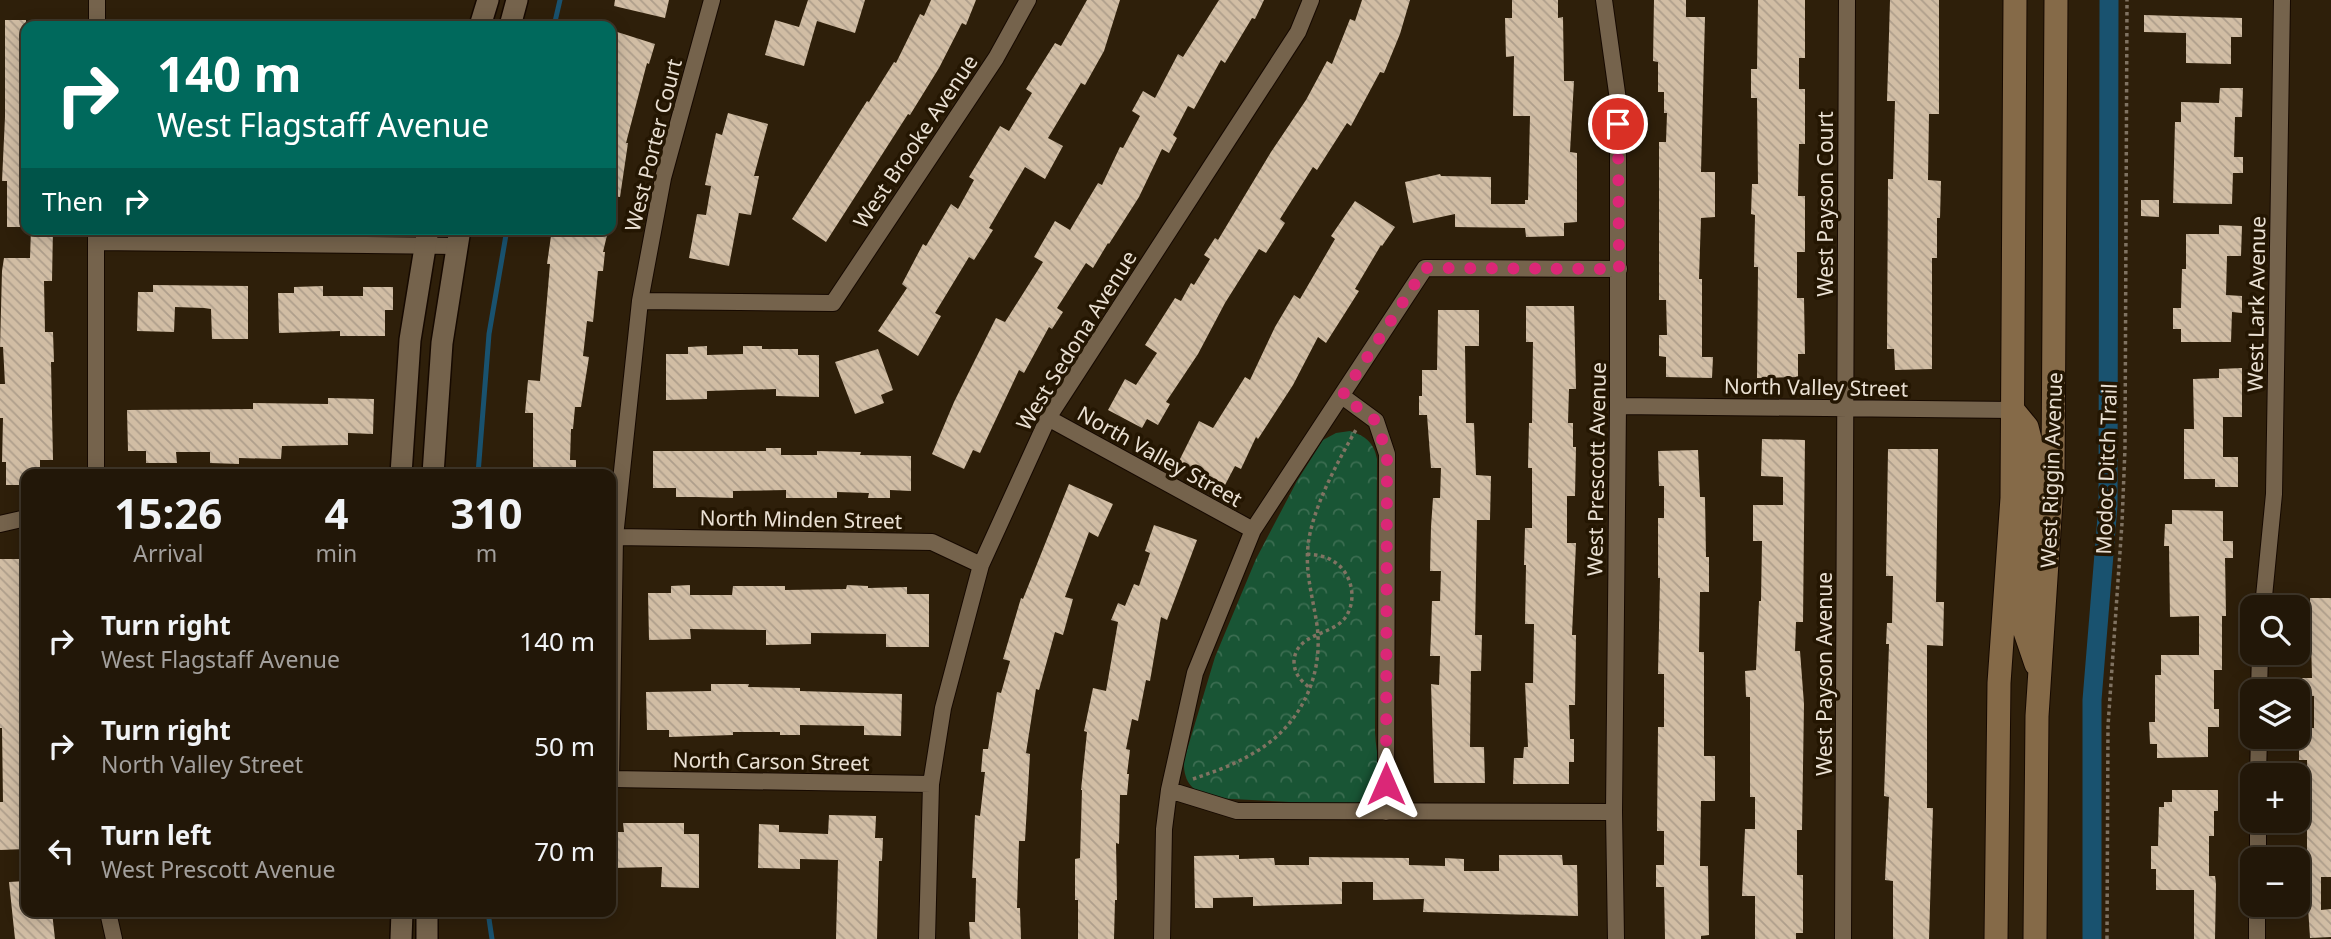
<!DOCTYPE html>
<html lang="en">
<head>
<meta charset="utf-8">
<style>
  body { margin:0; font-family:"Noto Sans",sans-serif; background:#2a2012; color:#f1f3f6; height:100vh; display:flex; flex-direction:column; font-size:26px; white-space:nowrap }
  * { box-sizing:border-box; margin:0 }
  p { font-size:23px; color:#a29f9c }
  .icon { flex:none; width:38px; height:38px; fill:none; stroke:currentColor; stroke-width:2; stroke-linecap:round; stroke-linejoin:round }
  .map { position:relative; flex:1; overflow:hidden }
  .drawer { position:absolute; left:21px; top:469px; width:595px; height:448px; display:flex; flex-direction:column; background:#221708; border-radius:14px; box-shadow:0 4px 18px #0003,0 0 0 2px #3f3629 }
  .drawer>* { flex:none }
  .top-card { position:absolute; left:21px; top:21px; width:595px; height:214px; border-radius:14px; box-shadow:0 4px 18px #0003,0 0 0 2px #3f3629; background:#00695c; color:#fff; overflow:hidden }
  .tools { position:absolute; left:2240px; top:595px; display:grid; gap:14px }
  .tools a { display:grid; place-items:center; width:70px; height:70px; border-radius:14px; background:#221708; box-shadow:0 4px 18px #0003,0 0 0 2px #3f3629; font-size:35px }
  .pin { position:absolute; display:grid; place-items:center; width:60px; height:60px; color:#fff; margin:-30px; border:4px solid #fff; border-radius:50%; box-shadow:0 2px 7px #0007 }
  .me { position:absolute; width:77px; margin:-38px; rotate:0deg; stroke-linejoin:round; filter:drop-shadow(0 0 5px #0008) }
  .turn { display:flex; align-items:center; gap:24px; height:147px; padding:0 21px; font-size:32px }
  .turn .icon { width:91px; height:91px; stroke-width:2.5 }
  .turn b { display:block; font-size:49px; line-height:60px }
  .then { display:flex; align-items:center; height:66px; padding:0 21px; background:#0003; gap:14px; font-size:26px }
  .eta { display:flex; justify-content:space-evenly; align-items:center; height:119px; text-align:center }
  .eta b { font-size:42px; font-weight:700; line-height:49px }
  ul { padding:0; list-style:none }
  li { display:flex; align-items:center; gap:21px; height:105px; padding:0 21px }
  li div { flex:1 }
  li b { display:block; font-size:26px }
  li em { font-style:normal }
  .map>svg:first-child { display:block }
  .park { fill:url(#park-crowns) }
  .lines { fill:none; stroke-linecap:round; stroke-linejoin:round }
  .stream { stroke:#19526f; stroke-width:5 }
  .canal { stroke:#19526f; stroke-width:19 }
  .building { fill:url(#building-back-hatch) }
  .minor-casing { stroke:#160900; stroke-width:18 }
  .tertiary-casing { stroke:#160900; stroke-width:24 }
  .secondary-casing { stroke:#160900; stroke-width:25 }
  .path { stroke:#807362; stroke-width:3.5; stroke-dasharray:3.5 3.5; stroke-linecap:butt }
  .minor { stroke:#75634c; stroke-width:16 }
  .tertiary { stroke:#75634c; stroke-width:21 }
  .secondary { stroke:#856a48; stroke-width:23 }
  .route { stroke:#db2777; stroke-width:12; stroke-dasharray:0 21.6 }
  .labels { text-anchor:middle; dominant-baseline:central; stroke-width:7; stroke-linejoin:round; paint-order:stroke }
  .street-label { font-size:21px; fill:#eae0d3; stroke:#241602 }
</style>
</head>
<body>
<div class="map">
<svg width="2331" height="939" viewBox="0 0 2331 939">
  <defs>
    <pattern id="park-crowns" width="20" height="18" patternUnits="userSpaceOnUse" patternTransform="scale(1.75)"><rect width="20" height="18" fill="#195535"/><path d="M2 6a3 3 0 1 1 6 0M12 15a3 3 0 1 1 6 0" fill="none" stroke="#3b6d51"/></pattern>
    <pattern id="building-back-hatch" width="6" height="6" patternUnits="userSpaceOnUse" patternTransform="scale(1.75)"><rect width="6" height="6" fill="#d1bda4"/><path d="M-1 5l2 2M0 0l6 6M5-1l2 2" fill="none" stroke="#ae9e8b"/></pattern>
  </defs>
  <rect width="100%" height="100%" fill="#2e1f0a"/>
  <path class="park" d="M1350,431c15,5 24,11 27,28l-2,273c1,32 18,66 -28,73l-135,-7c-20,-7 -29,-16 -28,-38l31,-103 41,-98 41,-78 26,-41 13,-7z"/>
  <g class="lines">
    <path class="stream" d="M554,26l6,-26
      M478,474l11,-140 18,-105
      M488,912l4,27"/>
    <path class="canal" d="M2092,939v-239l16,-195 1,-505"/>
  </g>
  <path class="building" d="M615,0h54l-4,18 -51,-12z
    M808,0h57l-10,33 -38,-12 -13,45 -39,-11 10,-35 24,7z
    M931,0h45l-10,25 -4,-2 -23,45 -29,47 -2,-1 -82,128 -34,-23 75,-118 2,1 25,-40 2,1 24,-49 4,2z
    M1087,0h33l-16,51 -19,34 -4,-2 -33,55 15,8 -18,33 -20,-12 -36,61 4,2 -19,30 -5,-3 -34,56 6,3 -23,40 -40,-25 29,-43 -5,-4 21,-40 3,2 25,-42 7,5 16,-29 -5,-3 31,-51 9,5 23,-38 -6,-4 29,-46 6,3z
    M1219,0h45l-9,19 -3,-1 -27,45 -4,-3 -27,49 -6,-3 -15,29 4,3 -8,15 -7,-4 -23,48 -30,47 -1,-1 -15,25 -7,-5 -29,45 6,4 -11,17 -3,-2 -25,46 -5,-3 -39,83 -7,-3 -9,19 -32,-15 22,-52 42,-84 9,4 38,-60 -9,-5 21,-36 15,9 28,-47 4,2 18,-38 3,1 17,-32 -8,-5 11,-20 12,7 23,-44 5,3z
    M1362,0h48l-10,34 -16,39 -4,-1 -29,54 -4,-3 -30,47 -4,-3 -33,52 5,4 -19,30 -7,-4 -34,54 -27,51 -32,48 4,2 -12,21 -11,-6 -5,9 -34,-18 17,-31 11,6 21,-32 -12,-8 30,-47 6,3 10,-18 3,2 16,-26 -6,-4 11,-17 3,2 53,-88 35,-52 21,-39 5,3 18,-45 5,2z
    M1512,0h46v18l5,-1 1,64h10l-4,71 7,1v69l-13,1v13l-38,1 -1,-9 -70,-1v-13l-42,9 -8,-41 35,-8 1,2 50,1v27h34v-4h3l2,-84h-17l1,-60 -8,1 -1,-39h7z
    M1654,0h32v17h19l-4,155h14v45l-14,1 -2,61h3v78h11l-1,21 -46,-1v-20l-7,-1v-21h8l-1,-35h-7v-158h7l1,-29h-3v-21h-6v-30l-5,-1z
    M1758,0h47v58h-6v31h6v55h-6l-1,52h7v56h-8v46h7l1,56h-7v23l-41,1 1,-111h-4l1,-52 -4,-1 1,-30h6l-1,-86h-6v-29h6z
    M1890,0h49v114h-10l-1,66 13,1 -1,37h-3v40h-5v111l-37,1 -1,-21h-7l1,-170h5l2,-78h-8z
    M2144,15l98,3v19h-11v27l-45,-1v-30l-42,-1z
    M5,20h21v207h-19v-46h-5l3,-64z
    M611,30l44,14 -6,20 -2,-1 -21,80h2l-8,54 -9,-1z
    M2220,88h23l-1,29h-7l-1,40h9v16h-10l-1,31 -59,-1 2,-81h6v-20l38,1z
    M728,113l40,11 -14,52h5l-8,39 -12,-2 -10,53 -40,-8 8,-44 9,1 5,-29 -6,-1 11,-52 6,2z
    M2141,200h18v17l-18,-1z
    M1355,201l40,26 -13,19 -1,-1 -26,44 4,2 -33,52 -8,-6 -25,48 -35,54 -2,-2 -15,32 -6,-3 -10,19 -46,-24 20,-40 14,7 32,-51 5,3 25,-53 19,-32 6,4 35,-60 -4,-3z
    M2219,225l23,1 -1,30h-14l-1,39 16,1v17l-10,-1 -1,30h-50v-13h-8v-21h8l1,-39h4v-35h33z
    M31,229h22l-1,52h-8l1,51h8l1,30h-3l2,98h-13v14h-14v11h-20v-23h-4l1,-44h-3v-34h5l-2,-37h-3l2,-76 2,-13h26z
    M552,229l56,2 -5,21h2l-2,19h-5l-5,51 -6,-1 -4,35 6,1 -8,50h-6l-2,22h-2l-1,31h6v14h-43v-61h-8l3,-33 12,1 10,-117h-3z
    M153,285l95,1v53h-36l-1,-30 -7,-1 -29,-1 -1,25 -37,-1 1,-39h15z
    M323,286v10h40v-9h30v23h-8v26h-45v-5l-61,2 -1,-40h16v-6z
    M1526,306h48l2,83h-7l-1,34h5v24h3l-1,49h-8v47h9l-4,92h4l-1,70h-6l1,34h4v23h-5v22h-56l1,-26h9l1,-11h4l-3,-64h8l1,-59h-9l1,-59h-2l1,-37h7v-60h-4l1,-45h3l1,-81h-7z
    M1438,310h41v36h-14l1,77h8l2,52 15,1 -1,44h-13l-2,115h7l-1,36h-10l-1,76h14l1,36h-51l-3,-99 8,1 1,-29h-10l1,-22 1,-33h8l1,-30h-11l1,-44 2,-29h7l1,-30h-10l-4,-53h-8v-19h3v-26h15z
    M707,346v9l36,-1v-8h19v3h36v6h21v42l-43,-1v-7l-69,2v8l-41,1v-46h22v-7z
    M878,349l15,41 -12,5 3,8 -29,11 -20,-52z
    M2242,368v49h-19v40h15v30h-23v-8h-31v-50h10l-1,-50 26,-1v-9z
    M328,398l46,1 -1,35 -25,-1v12l-66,1 -1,13 -42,-1v6l-29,-1v-11h-34l1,11h-31v-12h-18l-1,-41 126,-1v-6l75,1z
    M1762,439l43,1 -2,182h-7l-1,29h5l4,53 -2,126h-5v45h6v58h-7v6h-41v-43h-13l3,-67h10v-32h-5v-100h-4l-1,-26 11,-1 3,-69h2l1,-60h-9v-36h30v-28l-22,-1z
    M766,448h15v7h36v-4l44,1 -1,3 51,1v35l-21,-1v8h-22l1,-5 -32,-1v6h-51v-8l-53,1v7l-35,-1h-22v-9h-23v-37h113z
    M1888,449h50l-2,153h8l-1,44 -16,-1v163h6l-4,131h-36v-58l-8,-1 4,-83 -5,-1 5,-152h-3l1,-21h5l1,-47h-7z
    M1698,450l2,47h5l1,60h3v35h-9l-1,60h5v104h11v45h-14l-1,65h8l1,69 -8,1v3h-36l-1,-52h-8v-22h8v-34h-7l1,-104h6v-53h-6l2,-96h-2v-60h6v-32h-5l-1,-35z
    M1069,484l44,20 -15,33 -9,-5 -24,65 8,2 -10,36 -8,-3 -16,58 -3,-1 -10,64 4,1 -5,87h-6l-2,67h3l1,31h-51l-1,-17h6l1,-44h-4l3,-63 5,1 5,-44h-4l2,-23h5l9,-57 4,1 9,-32 -7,-2 18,-61 2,1z
    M2172,510l51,1v30h10v17h-8l1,58h-4v54h-8v39h5v18h-11v30l-51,1v-14h-7l-1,-22h6v-47h6v-20h38v-39l-29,1 -1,-71h-5l1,-22h7z
    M1154,525l43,15 -30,80 -6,-3 -11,64 -4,-1 -8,41 -6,-2 -6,30 4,1 -3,24h2l-2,21h-7l-1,49 -3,-1 1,57h-2l-1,39h-36v-39h-3v-41l5,-1 2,-68h-1l6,-58 -3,-1 9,-43 13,3 12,-69 -7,-2 7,-17 7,3 9,-22 5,2 11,-33 -5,-2z
    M0,559h26v290l-26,1v-48h3l-1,-74h-2z
    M690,585v10h42l1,-9h52v4l61,-1 1,-4 21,1v2l39,-1v7h22v53h-43v-13l-75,-1v11l-45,1v-15l-76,-1 1,10 -42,1 -1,-47h23v-7z
    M2310,598h21v279h-10v33l10,-1v28l-21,1 -3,-47h-9l2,-28h7v-37h-8l-1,-18 10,-1 -1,-47h-8v-32h15v-32h-11l-1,-18h10z
    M711,684h38l-1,3 52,1v3l102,3 -1,42 -37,-1v-9l-64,-1v10h-20v-3h-47v3l-64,2v-7h-22l-1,-38 65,-1z
    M2172,790h46v21h-4v25h-5v40h6l1,8 -1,55h-21v-49h-38v-21h-5v-23h7l1,-39h5v-5h8z
    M829,815l47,1 -1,22h8l-1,23h-3l-2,78h-41l2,-79 -38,-1v10l-42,-1 1,-44 20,1v7l49,2z
    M623,823h61v11h15v54l-38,-1 1,-20 -51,1v-36h13z
    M1239,855v4l35,-1 1,7h34v-8l100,1v7l36,1v-8l19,1v12h35v-16h63l1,10h14l1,51 -155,-4 1,-13 -51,1v-18h-31v22l-89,2v-9l-40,1v10h-18l-1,-52z
    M26,881v31h26l3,27h-40l-6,-57z"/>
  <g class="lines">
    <defs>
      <path id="minor" d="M1604,0l14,100v306l-4,406 2,127
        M97,26v-26
        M96,242l361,4
        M640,301l193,2 163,-245 32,-58
        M1342,396l34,25 11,33 -1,358
        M1618,406l395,4
        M1048,418l205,112
        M96,474v-245
        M0,524l26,-6
        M615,537l317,5 49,23
        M2263,607l11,-113 8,-494
        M2259,691l1,-38
        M2258,775l1,-38
        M611,778l4,-241 25,-236 23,-123 49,-178
        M611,779l320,5
        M1169,790l68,21 377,1
        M2258,859v-38
        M108,912l6,27
        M927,939l4,-155 12,-76 38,-143 67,-147 250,-386 13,-32
        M1162,939l2,-110 5,-39 26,-117 58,-143 172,-262 194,1
        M1843,939l4,-939
        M2257,939v-34"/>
      <path id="tertiary" d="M480,26l8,-26
        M510,26l7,-26
        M401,474l9,-134 18,-111
        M433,474l9,-131 18,-114
        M427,912v27
        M401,939l1,-27"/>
      <path id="secondary" d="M2013,410l14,17 6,24 -2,79 -8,96 13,38
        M1996,939l3,-256 13,-185 3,-498
        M2035,939l2,-223 16,-246 3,-470"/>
    </defs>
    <use href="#minor" class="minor-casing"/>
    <use href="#tertiary" class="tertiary-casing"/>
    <use href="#secondary" class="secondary-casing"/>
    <path class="path" d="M1307,554c9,1 19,2 26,7 19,11 25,39 12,57 -14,18 -49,15 -51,43 0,13 7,20 16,27
      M1193,779c20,-7 41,-14 59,-25 47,-26 72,-76 65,-129 -4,-27 -12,-52 -9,-79 4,-38 30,-85 49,-118
      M2107,939l1,-213 14,-203 3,-75 2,-448"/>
    <use href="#minor" class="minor"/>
    <use href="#tertiary" class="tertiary"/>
    <use href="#secondary" class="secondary"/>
  </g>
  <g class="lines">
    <path class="route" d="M1386,784l1,-330 -11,-33 -34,-25 83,-128 194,1 -1,-145"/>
  </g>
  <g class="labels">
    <g class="street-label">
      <text transform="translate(915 141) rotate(-56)">West Brooke Avenue</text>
      <text transform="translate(653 145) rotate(-76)">West Porter Court</text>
      <text transform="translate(1825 204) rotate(-90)">West Payson Court</text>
      <text transform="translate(2256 304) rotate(-89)">West Lark Avenue</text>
      <text transform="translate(1076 340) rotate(-58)">West Sedona Avenue</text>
      <text transform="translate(1816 387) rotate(1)">North Valley Street</text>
      <text transform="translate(1160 456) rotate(29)">North Valley Street</text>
      <text transform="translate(1596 469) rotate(-89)">West Prescott Avenue</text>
      <text transform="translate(2106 469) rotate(-88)">Modoc Ditch Trail</text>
      <text transform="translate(2051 470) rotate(-88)">West Riggin Avenue</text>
      <text transform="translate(801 519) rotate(1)">North Minden Street</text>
      <text transform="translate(1824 674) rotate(-90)">West Payson Avenue</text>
      <text transform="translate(771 761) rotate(1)">North Carson Street</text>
    </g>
  </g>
</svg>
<div class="tools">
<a><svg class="icon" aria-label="search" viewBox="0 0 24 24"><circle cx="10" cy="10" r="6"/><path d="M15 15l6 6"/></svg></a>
<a><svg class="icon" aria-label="layers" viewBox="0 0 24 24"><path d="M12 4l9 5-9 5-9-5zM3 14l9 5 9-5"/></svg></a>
<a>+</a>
<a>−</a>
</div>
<div class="pin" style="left:1618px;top:124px;background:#d93025"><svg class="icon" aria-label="arrive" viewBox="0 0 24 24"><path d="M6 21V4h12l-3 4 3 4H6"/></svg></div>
<svg class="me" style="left:1386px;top:784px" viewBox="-20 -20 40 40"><path d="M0-17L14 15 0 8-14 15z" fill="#db2777" stroke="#fff" stroke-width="4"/></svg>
<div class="top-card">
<div class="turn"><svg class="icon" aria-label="right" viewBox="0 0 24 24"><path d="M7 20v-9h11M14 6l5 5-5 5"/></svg><div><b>140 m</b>West Flagstaff Avenue</div></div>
<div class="then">Then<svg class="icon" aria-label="right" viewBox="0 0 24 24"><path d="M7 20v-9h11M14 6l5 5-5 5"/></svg></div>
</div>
<section class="drawer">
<div class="eta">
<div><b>15:26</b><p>Arrival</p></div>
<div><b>4</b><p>min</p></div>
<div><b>310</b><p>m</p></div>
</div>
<ul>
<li><svg class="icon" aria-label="right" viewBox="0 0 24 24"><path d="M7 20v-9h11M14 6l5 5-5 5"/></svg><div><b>Turn right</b><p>West Flagstaff Avenue</p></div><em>140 m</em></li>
<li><svg class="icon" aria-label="right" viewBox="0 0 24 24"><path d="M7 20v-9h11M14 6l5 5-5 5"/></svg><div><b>Turn right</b><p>North Valley Street</p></div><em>50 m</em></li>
<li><svg class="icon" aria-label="left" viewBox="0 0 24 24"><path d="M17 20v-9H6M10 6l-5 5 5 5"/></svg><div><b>Turn left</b><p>West Prescott Avenue</p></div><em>70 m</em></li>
</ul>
</section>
</div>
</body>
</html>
